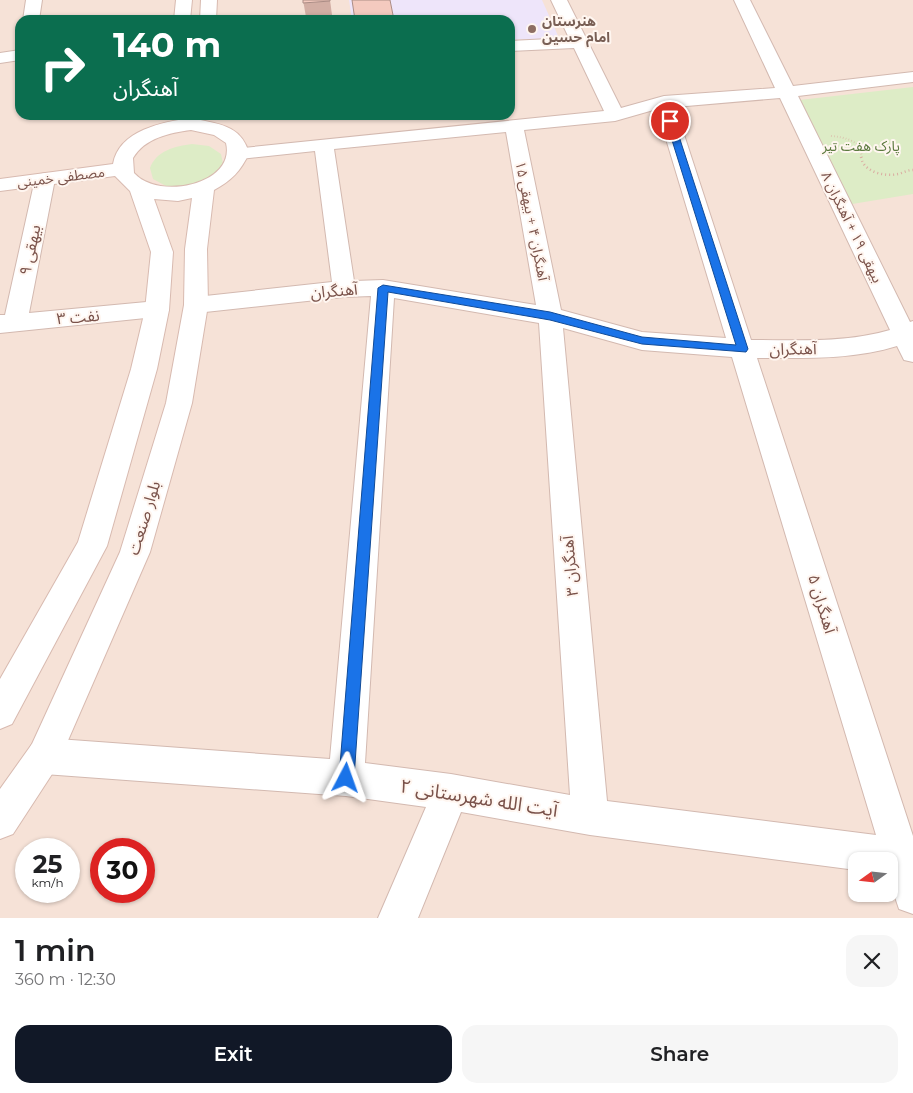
<!DOCTYPE html>
<html lang="en">
<head>
<meta charset="utf-8">
<style>
  body { margin:0; font-family:Montserrat,"Noto Sans Arabic",sans-serif; background:#f6f6f6; color:#202124; height:100vh; display:flex; flex-direction:column; font-size:19px; white-space:nowrap }
  * { box-sizing:border-box; margin:0 }
  p { font-size:16px; color:#757577 }
  .icon { flex:none; width:28px; height:28px; fill:none; stroke:currentColor; stroke-width:2; stroke-linecap:round; stroke-linejoin:round }
  .map { position:relative; height:918px; overflow:hidden }
  .drawer { display:flex; flex-direction:column; background:#fff; flex:1 }
  .drawer>* { flex:none }
  .guide { position:absolute; left:15px; top:15px; width:500px; height:105px; border-radius:15px; box-shadow:0 1px 4px #0004; background:#0b6e4f; color:#fff; overflow:hidden }
  .needle { width:32px; rotate:255deg }
  .fabs { position:absolute; left:848px; top:852px; display:grid; gap:10px }
  .fabs a { display:grid; place-items:center; width:50px; height:50px; border-radius:10px; background:#fff; box-shadow:0 1px 4px #0004; font-size:25px }
  .speed { position:absolute; left:15px; top:838px; display:flex; gap:10px; font-size:25px; font-weight:700; text-align:center }
  .speed>* { display:grid; place-content:center; width:65px; height:65px; border-radius:50%; background:#fff; box-shadow:0 1px 4px #0004; line-height:1 }
  .speed small { font-size:12px; font-weight:400 }
  .speed .limit { border:8px solid #d22; background:#fff; color:#111 }
  .pin { position:absolute; display:grid; place-items:center; width:42px; height:42px; color:#fff; margin:-21px; border:2px solid #fff; border-radius:50%; box-shadow:0 1px 5px #0007 }
  .me { position:absolute; width:55px; margin:-28px; rotate:4deg; stroke-linejoin:round; filter:drop-shadow(0 0 4px #0008) }
  .turn { display:flex; align-items:center; gap:18px; height:105px; padding:0 15px; font-size:22px }
  .turn .icon { width:65px; height:65px; stroke-width:2.5 }
  .turn b { display:block; font-size:35px; line-height:42px }
  .round { display:grid; place-items:center; flex:none; width:52px; height:52px; border-radius:15px; background:#f6f6f6 }
  .overview { display:flex; align-items:center; justify-content:space-between; height:85px; padding:0 15px }
  h1 { font-size:30px; font-weight:600; line-height:38px }
  .action { display:flex; gap:10px; margin-top:auto; padding:10px 15px }
  .action a { flex:1; height:58px; border-radius:15px; background:#111827; color:#fff; font-size:20px; font-weight:600; line-height:58px; text-align:center }
  .action a+a { background:#f6f6f6; color:#202124 }
  .map>svg:first-child { display:block }
  .residential { fill:#f6e2d7; fill-rule:evenodd }
  .education { fill:#eee5fa }
  .green { fill:#ddecc6 }
  .lines { fill:none; stroke-linecap:round; stroke-linejoin:round }
  .minor-casing { stroke:#d3b9b0; stroke-width:2 }
  .secondary-casing { stroke:#d8bab0; stroke-width:2 }
  .path-far1 { stroke:#daaca1; stroke-width:2; stroke-dasharray:0.5 2.5; stroke-linecap:butt }
  .path { stroke:#daaca1; stroke-width:2.5; stroke-dasharray:1 3; stroke-linecap:butt }
  .minor { fill:#fff; fill-rule:evenodd }
  .secondary { fill:#fff; fill-rule:evenodd }
  .wall { fill:#d2aea4 }
  .building { fill:#f4cabf; stroke:#ab8d86 }
  .route { fill:#1a73e8; stroke:#114b97 }
  .education-dot { fill:#8d6e63; stroke:#fff6f0; stroke-width:2 }
  .labels { text-anchor:middle; dominant-baseline:central; stroke-width:4; stroke-linejoin:round; paint-order:stroke }
  .far-education-label { font-size:14px; font-weight:bold; fill:#785e54; stroke:#fff6f0; text-anchor:start }
  .far-park-label { font-size:14px; fill:#5c7a3f; stroke:#fff6f0 }
  .far-street-label { font-size:14px; fill:#7a524a; stroke:#fff6f0 }
  .street-label { font-size:16px; fill:#7a524a; stroke:#fff6f0 }
  .near-street-label { font-size:19px; fill:#7a524a; stroke:#fff6f0 }
</style>
</head>
<body>
<div class="map">
<svg width="913" height="918" viewBox="0 0 913 918">
  <rect width="100%" height="100%" fill="#fdf1e9"/>
  <path class="residential" d="M0,0h913v918h-913zM20,20h490v95h-490zM26,849h43v42h-43zM101,849h43v42h-43zM856,861h33v33h-33z"/>
  <path class="education" d="M349,0h193l17,38 -49,2v-20h-158z"/>
  <path class="green" d="M913,87v107l-79,13 -43,-106z
    M192,144l17,2 12,8 2,10 -6,11 -32,13 -19,-2 -13,-7 -3,-11c6,-17 25,-22 42,-24z"/>
  <g class="lines">
    <defs>
      <path id="minor" d="M26,0h16l-3,20h-16z
        M551,0h16l54,108 43,-12 111,-8 -41,-88h16l43,86 120,-14v10l-115,14 112,226 3,-1v41l-9,-2 -7,-14c-45,14 -93,12 -140,12l156,478v78l-14,-5 -10,-30v-18h-33v9l-266,-35 -129,-23 -43,106h-40l48,-111 -80,-11 -302,-22 -12,-6 -6,-12 6,-12 12,-6 286,21 41,-463 -27,1 -148,16 -8,-2 -4,-6 4,-6 8,-2 136,-15 -17,-131 -75,8 -7,-2 -3,-4 3,-4 371,-38 -30,-63 -64,3v-10l59,-3zM780,98l110,232c-44,13 -93,10 -139,10l-76,-233zM657,109l69,229 -84,-6 -81,-22 -37,-180 91,-9zM506,132l30,173 -153,-25 -29,1 -20,-132zM394,298l145,25 31,472 -119,-21 -86,-11zM563,328l79,22 90,7 144,478 -269,-34z
        M20,50v10l-20,3v-10z
        M45,173l7,2 3,4 -26,134 128,-12 8,3 4,6 -4,6 -165,17v-18h5l30,-136 3,-4z"/>
      <path id="secondary" d="M176,0h16l-2,20h-16z
        M201,0h16l-1,20h-16z
        M191,118c26,6 50,6 58,35 -8,18 -18,28 -35,37l-7,59 1,56 -16,98 -42,149 -94,216 -43,66 -13,5v-50l32,-45 88,-192 46,-149 18,-98 1,-56 7,-51 -14,3 -24,-2 19,53 -4,58 -12,59 -50,177 -95,178 -12,5v-50l78,-137 53,-173 14,-59 6,-58 -21,-61 -15,-15 -115,15v-12l113,-15c6,-34 50,-42 78,-46zM191,130l23,5 12,8c10,41 -67,58 -92,30l-1,-15c12,-20 36,-25 58,-28z"/>
    </defs>
    <use href="#minor" class="minor-casing"/>
    <use href="#secondary" class="secondary-casing"/>
    <path class="path-far1" d="M831,136c11,1 20,3 29,10l2,12"/>
    <path class="path" d="M861,157c2,15 24,20 37,17 5,-1 9,-4 15,-4"/>
    <use href="#minor" class="minor"/>
    <use href="#secondary" class="secondary"/>
  </g>
  <path class="wall" d="M303,0h27l2,15 -26,2z"/>
  <path class="building" d="M303,0h27v1l-27,2z
    M352,0h38l4,20h-39z"/>
  <path class="route" d="M670,118l4,3 74,228 -2,3 -104,-8 -92,-24 -162,-28 -34,486 -2,5 -6,2 -5,-2 -2,-5 39,-490 5,-3 167,27 92,25 94,8 -70,-224z"/>
  <circle class="education-dot" cx="532" cy="29" r="5"/>
  <g class="labels">
    <g class="far-education-label">
      <text x="542" y="21">هنرستان<tspan x="542" dy="16">امام حسین</tspan></text>
    </g>
    <g class="far-park-label">
      <text x="861" y="146">پارک هفت تیر</text>
    </g>
    <g class="far-street-label">
      <text transform="translate(61 177) rotate(-7)">مصطفی خمینی</text>
      <text transform="translate(532 221) rotate(79)">آهنگران ۴ + بیهقی ۱۵</text>
      <text transform="translate(852 227) rotate(64)">بیهقی ۱۹ + آهنگران ۸</text>
    </g>
    <g class="street-label">
      <text transform="translate(30 250) rotate(-78)">بیهقی ۹</text>
      <text transform="translate(334 291) rotate(-5)">آهنگران</text>
      <text transform="translate(78 317) rotate(-5)">نفت ۳</text>
      <text transform="translate(793 349) rotate(-1)">آهنگران</text>
      <text transform="translate(144 518) rotate(-73)">بلوار صنعت</text>
      <text transform="translate(570 566) rotate(-95)">آهنگران ۳</text>
      <text transform="translate(822 604) rotate(73)">آهنگران ۵</text>
    </g>
    <g class="near-street-label">
      <text transform="translate(479 798) rotate(9)">آیت الله شهرستانی ۲</text>
    </g>
  </g>
</svg>
<div class="fabs">
<a><svg class="needle" viewBox="-14 -14 28 28"><path d="M0-13l5 13h-10z" fill="#e53935"/><path d="M0 13l5-13h-10z" fill="#757577"/></svg></a>
</div>
<div class="speed"><div>25<small>km/h</small></div><div class="limit">30</div></div>
<div class="pin" style="left:670px;top:121px;background:#d93025"><svg class="icon" aria-label="arrive" viewBox="0 0 24 24"><path d="M6 21V4h12l-3 4 3 4H6"/></svg></div>
<svg class="me" style="left:346px;top:778px" viewBox="-20 -20 40 40"><path d="M0-17L14 15 0 8-14 15z" fill="#1a73e8" stroke="#fff" stroke-width="4"/></svg>
<div class="guide">
<div class="turn"><svg class="icon" aria-label="right" viewBox="0 0 24 24"><path d="M7 20v-9h11M14 6l5 5-5 5"/></svg><div><b>140 m</b>آهنگران</div></div>
</div>
</div>
<section class="drawer">
<div class="overview"><div><h1>1 min</h1><p>360 m · 12:30</p></div><a class="round"><svg class="icon" aria-label="close" viewBox="0 0 24 24"><path d="M6 6l12 12M18 6L6 18"/></svg></a></div>
<div class="action"><a>Exit</a><a>Share</a></div>
</section>
</body>
</html>
